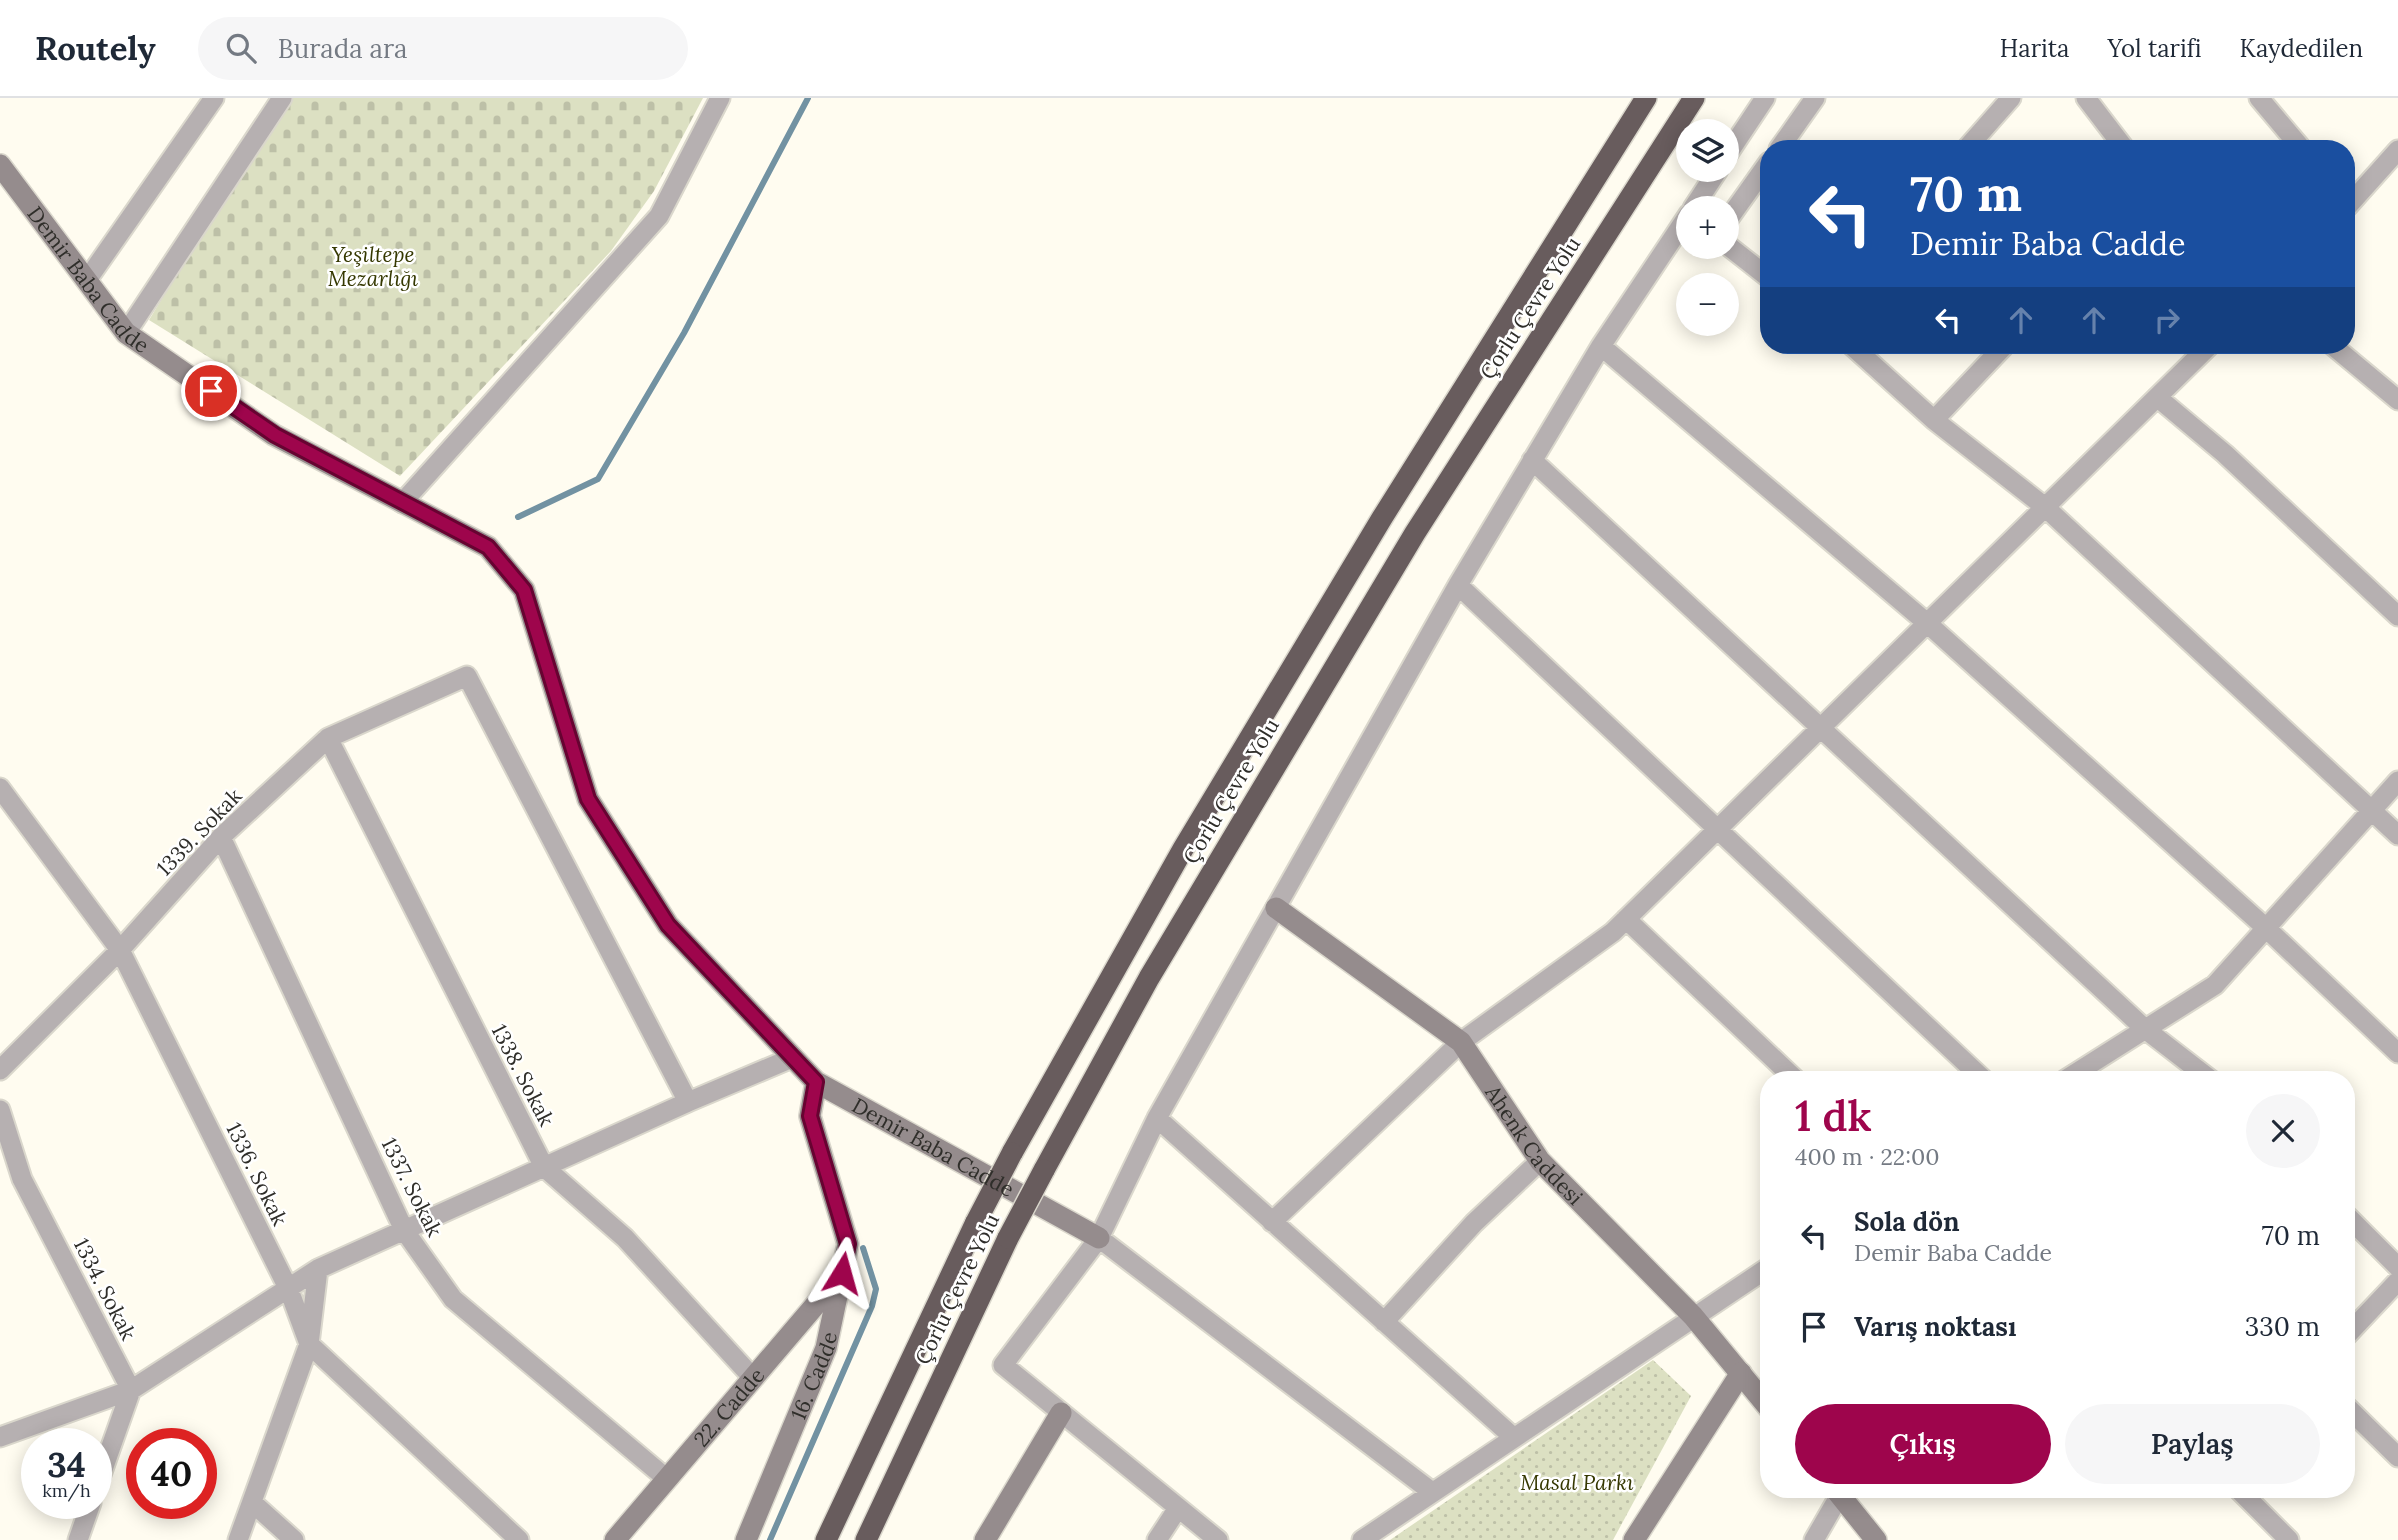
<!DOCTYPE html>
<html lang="tr">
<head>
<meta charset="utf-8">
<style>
  body { margin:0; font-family:Lora,serif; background:#f6f6f7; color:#1f2937; height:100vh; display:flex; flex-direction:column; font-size:26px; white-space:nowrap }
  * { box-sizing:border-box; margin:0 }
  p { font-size:23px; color:#747a83 }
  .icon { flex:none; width:38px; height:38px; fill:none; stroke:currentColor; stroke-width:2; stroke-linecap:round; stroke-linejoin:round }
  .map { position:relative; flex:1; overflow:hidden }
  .panel { position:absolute; left:1760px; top:973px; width:595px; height:427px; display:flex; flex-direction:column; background:#fff; border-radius:28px; box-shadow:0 4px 18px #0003 }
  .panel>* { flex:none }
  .top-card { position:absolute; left:1760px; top:42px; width:595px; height:214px; border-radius:28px; box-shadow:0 4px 18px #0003; background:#1a4fa0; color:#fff; overflow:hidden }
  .fabs { position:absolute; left:1676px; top:21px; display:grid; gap:14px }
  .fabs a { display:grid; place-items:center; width:63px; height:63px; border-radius:50%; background:#fff; box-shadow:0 4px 18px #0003; font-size:35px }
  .speed { position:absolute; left:21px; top:1330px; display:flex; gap:14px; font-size:35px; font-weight:700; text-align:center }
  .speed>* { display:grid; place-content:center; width:91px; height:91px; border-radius:50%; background:#fff; box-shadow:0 4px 18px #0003; line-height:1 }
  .speed small { font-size:18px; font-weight:400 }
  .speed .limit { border:10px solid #d22; background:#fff; color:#111 }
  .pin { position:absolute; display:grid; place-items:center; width:60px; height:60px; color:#fff; margin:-30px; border:4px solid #fff; border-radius:50%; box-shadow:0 2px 7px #0007 }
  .me { position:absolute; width:77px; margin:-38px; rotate:8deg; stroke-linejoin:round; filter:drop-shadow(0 0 5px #0008) }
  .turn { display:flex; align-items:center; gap:24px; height:147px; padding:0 35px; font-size:32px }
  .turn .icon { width:91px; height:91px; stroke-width:2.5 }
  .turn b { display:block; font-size:49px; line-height:60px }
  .lanes { display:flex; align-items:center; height:66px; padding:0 35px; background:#0003; justify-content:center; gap:35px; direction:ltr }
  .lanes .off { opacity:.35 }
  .round { display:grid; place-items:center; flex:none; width:74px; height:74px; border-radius:37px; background:#f6f6f7 }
  .overview { display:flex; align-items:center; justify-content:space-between; height:119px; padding:0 35px }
  h1 { font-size:42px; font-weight:600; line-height:52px; color:#9e054c }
  .button { display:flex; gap:14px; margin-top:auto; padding:14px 35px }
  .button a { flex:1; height:80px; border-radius:42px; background:#9e054c; color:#fff; font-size:28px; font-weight:600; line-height:80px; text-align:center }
  .button a+a { background:#f6f6f7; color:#1f2937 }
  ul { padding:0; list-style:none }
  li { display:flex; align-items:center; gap:21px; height:91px; padding:0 35px }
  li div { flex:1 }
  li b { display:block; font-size:26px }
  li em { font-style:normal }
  header { display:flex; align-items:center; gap:42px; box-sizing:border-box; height:98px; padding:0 35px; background:#fff; border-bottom:2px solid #e0e1e3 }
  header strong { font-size:33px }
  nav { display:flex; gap:38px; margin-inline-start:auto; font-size:24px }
  .search { width:490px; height:63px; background:#f6f6f7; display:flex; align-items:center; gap:18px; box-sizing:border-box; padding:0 24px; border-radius:38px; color:#747a83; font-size:26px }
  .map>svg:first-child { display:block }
  .cemetery { fill:url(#cemetery-stones) }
  .park { fill:url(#park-dots) }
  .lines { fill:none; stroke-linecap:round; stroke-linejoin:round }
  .stream { stroke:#7292a2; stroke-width:6 }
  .street-casing { stroke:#dad7cc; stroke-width:23 }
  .secondary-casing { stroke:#dad7cc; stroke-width:24 }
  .highway-casing { stroke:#dad7cc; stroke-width:24 }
  .street { stroke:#b6b0b1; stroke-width:19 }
  .secondary { stroke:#958c8d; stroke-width:21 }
  .highway { stroke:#685c5d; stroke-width:21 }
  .highway-bridge-casing { stroke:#dad7cc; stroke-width:24; stroke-linecap:butt }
  .highway-bridge { stroke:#685c5d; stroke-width:21 }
  .route-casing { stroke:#670331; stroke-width:18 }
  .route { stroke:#9e054c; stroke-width:12 }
  .labels { text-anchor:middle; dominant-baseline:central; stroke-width:5; stroke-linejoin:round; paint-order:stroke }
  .park-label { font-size:21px; font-style:italic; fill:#353801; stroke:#fff }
  .street-label { font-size:21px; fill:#2f2e2a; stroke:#fff }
</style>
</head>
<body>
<header>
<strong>Routely</strong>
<div class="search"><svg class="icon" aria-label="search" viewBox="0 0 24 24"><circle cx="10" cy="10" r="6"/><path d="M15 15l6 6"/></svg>Burada ara</div>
<nav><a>Harita</a><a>Yol tarifi</a><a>Kaydedilen</a></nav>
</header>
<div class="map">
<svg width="2398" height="1442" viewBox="0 0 2398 1442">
  <defs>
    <pattern id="cemetery-stones" width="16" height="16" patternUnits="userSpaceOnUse" patternTransform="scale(1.75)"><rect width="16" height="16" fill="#dce0c2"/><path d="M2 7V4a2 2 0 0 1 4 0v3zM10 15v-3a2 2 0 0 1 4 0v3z" fill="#bdc0a7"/></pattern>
    <pattern id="park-dots" width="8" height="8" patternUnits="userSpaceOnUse" patternTransform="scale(1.75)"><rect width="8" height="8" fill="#dce0c2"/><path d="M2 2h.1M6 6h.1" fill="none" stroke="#bdc0a7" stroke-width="1.8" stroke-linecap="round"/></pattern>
  </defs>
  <rect width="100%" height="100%" fill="#fffcf0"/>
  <path class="cemetery" d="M290,0h413l-49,93 -43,60 -211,225 -251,-156 88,-145z"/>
  <path class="park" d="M1653,1262l38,36 -78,144h-223z"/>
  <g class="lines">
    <path class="stream" d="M518,419l80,-38 86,-146 124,-235
      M770,1442l102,-234 4,-17 -13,-41"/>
    <defs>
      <path id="street" d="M2086,0l39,51
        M2259,0l43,51
        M1779,51l36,-51
        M1966,51l45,-51
        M1727,57l38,-57
        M2347,109l51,-57
        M1693,110l25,-38
        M1727,123l42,-59
        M1727,147l42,33
        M87,182l127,-182
        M126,235l156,-235
        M1851,247l83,75 111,87 353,328
        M2332,247l66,55
        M1601,248l326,277 339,305 132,125
        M2157,299l68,57 173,162
        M1934,322l71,-75
        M1532,362l613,569 66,51
        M402,405l257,-287 61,-118
        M1458,487l526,495
        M328,640l216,429 81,71 128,140
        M0,690l120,162 169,340 20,54 210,196
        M221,739l183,393 49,69 214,180
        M1626,821l170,161
        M0,972l120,-120 101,-113 107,-99 139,-62 221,426
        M2065,982l150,-95 183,-204
        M0,1012l22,69 109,211 -35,99
        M1157,1020l355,318
        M2347,1118l51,51
        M1272,1124l189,-180 152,-110 597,-587
        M1099,1140l333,254
        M1384,1224l90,-99 66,-62
        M2347,1237l51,-54
        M2347,1309l51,50
        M0,1339l131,-47 187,-121 370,-167 104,-44
        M2238,1391l51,51
        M254,1406l40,36
        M78,1442l13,-37
        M238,1442l71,-196 9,-75
        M1157,1442l21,-32
        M1218,1442l-215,-175 96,-127 58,-120 301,-533 143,-239 88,-132
        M1362,1442l407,-273
        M1814,1442l26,-45"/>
      <g id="secondary">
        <path id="s1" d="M0,67l126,168 148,102 214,112 36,43 64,209 80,126 148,157 283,156"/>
        <path id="s2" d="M1276,810l185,134 79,119 153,155 76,92"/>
        <path d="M1835,1391l41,51"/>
        <path id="s3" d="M615,1442l226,-265"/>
        <path id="s4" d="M746,1442l80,-192 22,-104 -38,-128 6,-34"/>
        <path d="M985,1442l76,-127"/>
        <path d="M1634,1442l107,-167"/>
      </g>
      <path id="highway" d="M1012,1055l171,-304 199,-331 264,-420
        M1044,1072l105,-192 266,-445 279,-435
        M826,1442l150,-318
        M866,1442l142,-302"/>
    </defs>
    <use href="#street" class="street-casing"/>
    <use href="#secondary" class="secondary-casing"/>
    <use href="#highway" class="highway-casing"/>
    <use href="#street" class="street"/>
    <use href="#secondary" class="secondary"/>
    <use href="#highway" class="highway"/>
    <defs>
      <path id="highway-bridge" d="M976,1124l36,-69
        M1008,1140l36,-68"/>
    </defs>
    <use href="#highway-bridge" class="highway-bridge-casing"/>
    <use href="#highway-bridge" class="highway-bridge"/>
  </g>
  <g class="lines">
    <defs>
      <path id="route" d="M211,293l64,44 213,112 36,43 64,209 80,126 148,157 -6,34 38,128 -6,29"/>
    </defs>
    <use href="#route" class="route-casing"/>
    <use href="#route" class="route"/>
  </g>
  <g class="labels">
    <g class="park-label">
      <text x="373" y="156">Yeşiltepe<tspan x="373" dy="24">Mezarlığı</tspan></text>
      <text x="1577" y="1384">Masal Parkı</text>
    </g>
    <g class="street-label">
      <text stroke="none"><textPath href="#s1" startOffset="145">Demir Baba Cadde</textPath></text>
      <text transform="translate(1530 210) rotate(-57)">Çorlu Çevre Yolu</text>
      <text transform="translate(1231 693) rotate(-59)">Çorlu Çevre Yolu</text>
      <text transform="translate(199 734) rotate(-46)">1339. Sokak</text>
      <text transform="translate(523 977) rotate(63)">1338. Sokak</text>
      <text stroke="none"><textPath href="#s2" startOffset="355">Ahenk Caddesi</textPath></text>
      <text stroke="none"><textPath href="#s1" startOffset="1405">Demir Baba Cadde</textPath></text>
      <text transform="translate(257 1076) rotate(64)">1336. Sokak</text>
      <text transform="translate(412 1089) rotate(63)">1337. Sokak</text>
      <text transform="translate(105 1191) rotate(63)">1334. Sokak</text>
      <text transform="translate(957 1191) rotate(-64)">Çorlu Çevre Yolu</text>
      <text stroke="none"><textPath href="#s4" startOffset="178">16. Cadde</textPath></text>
      <text stroke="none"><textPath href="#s3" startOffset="175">22. Cadde</textPath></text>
    </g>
  </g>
</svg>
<div class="fabs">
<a><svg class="icon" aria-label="layers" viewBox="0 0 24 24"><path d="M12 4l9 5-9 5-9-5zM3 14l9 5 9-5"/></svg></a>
<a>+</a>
<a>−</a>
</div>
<div class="speed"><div>34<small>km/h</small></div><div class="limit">40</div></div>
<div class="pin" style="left:211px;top:293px;background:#d93025"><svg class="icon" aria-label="arrive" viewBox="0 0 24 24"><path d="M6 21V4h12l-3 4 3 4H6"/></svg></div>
<svg class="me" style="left:842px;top:1175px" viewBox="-20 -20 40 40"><path d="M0-17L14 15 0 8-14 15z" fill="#9e054c" stroke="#fff" stroke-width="4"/></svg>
<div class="top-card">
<div class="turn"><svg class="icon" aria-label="left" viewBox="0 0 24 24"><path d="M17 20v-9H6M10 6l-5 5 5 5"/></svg><div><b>70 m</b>Demir Baba Cadde</div></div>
<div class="lanes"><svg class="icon" aria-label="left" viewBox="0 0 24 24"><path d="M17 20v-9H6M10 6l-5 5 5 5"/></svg><svg class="icon off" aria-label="ahead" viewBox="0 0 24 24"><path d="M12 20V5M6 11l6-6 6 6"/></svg><svg class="icon off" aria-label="ahead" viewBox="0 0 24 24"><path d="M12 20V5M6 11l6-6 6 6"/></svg><svg class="icon off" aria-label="right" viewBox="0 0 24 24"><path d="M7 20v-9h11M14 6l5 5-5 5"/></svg></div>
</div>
<section class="panel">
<div class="overview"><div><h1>1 dk</h1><p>400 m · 22:00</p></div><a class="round"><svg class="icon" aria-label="close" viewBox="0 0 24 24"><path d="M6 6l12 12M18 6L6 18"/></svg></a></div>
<ul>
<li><svg class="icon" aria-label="left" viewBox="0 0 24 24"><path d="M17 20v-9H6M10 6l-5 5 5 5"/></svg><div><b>Sola dön</b><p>Demir Baba Cadde</p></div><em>70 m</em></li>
<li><svg class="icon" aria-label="arrive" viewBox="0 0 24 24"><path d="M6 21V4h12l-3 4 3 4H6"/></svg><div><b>Varış noktası</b></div><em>330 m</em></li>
</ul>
<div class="button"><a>Çıkış</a><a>Paylaş</a></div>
</section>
</div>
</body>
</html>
